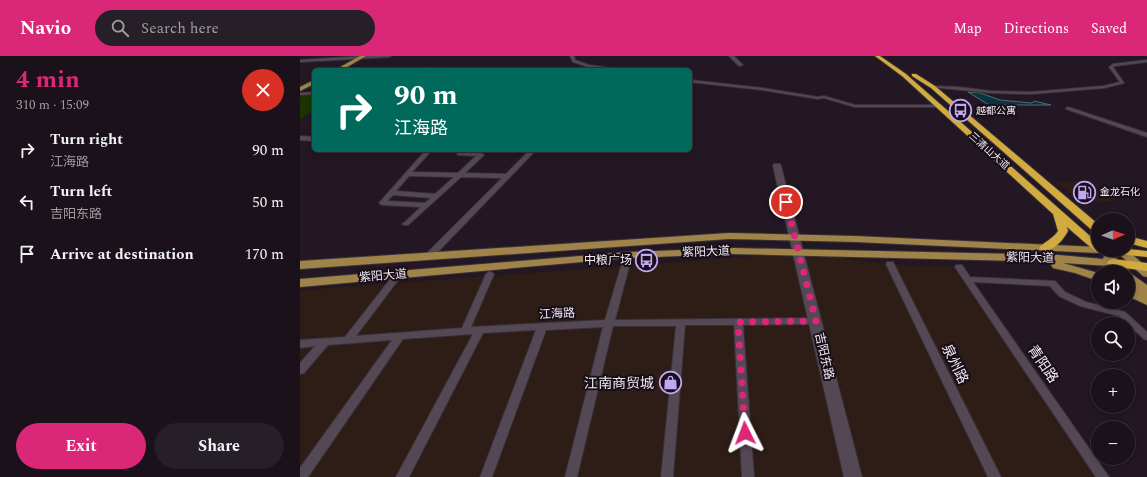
<!DOCTYPE html>
<html lang="en">
<head>
<meta charset="utf-8">
<style>
  body { margin:0; font-family:Spectral,"Noto Sans SC",serif; background:#271f27; color:#f1f3f6; height:100vh; display:flex; flex-direction:column; font-size:15px; white-space:nowrap }
  * { box-sizing:border-box; margin:0 }
  p { font-size:13px; color:#9f9da2 }
  .icon { flex:none; width:22px; height:22px; fill:none; stroke:currentColor; stroke-width:2; stroke-linecap:round; stroke-linejoin:round }
  .map { position:relative; flex:1; overflow:hidden }
  .sheet { display:flex; flex-direction:column; background:#1a111a; width:300px }
  .sheet>* { flex:none }
  .top-card { position:absolute; left:12px; top:12px; width:380px; height:84px; border-radius:6px; box-shadow:0 2px 6px #0003,0 0 0 1px #383139; background:#00695c; color:#fff; overflow:hidden }
  .needle { width:26px; rotate:88deg }
  .fabs { position:absolute; left:791px; top:157px; display:grid; gap:8px }
  .fabs a { display:grid; place-items:center; width:44px; height:44px; border-radius:50%; background:#1a111a; box-shadow:0 2px 6px #0003,0 0 0 1px #383139; font-size:20px }
  .pin { position:absolute; display:grid; place-items:center; width:34px; height:34px; color:#fff; margin:-17px; border:2px solid #fff; border-radius:50%; box-shadow:0 1px 4px #0007 }
  .me { position:absolute; width:44px; margin:-22px; rotate:357deg; stroke-linejoin:round; filter:drop-shadow(0 0 3px #0008) }
  .turn { display:flex; align-items:center; gap:14px; height:84px; padding:0 16px; font-size:18px }
  .turn .icon { width:52px; height:52px; stroke-width:2.5 }
  .turn b { display:block; font-size:28px; line-height:34px }
  .round { display:grid; place-items:center; flex:none; width:42px; height:42px; border-radius:21px; background:#271f27 }
  .head { display:flex; align-items:center; justify-content:space-between; height:68px; padding:0 16px }
  h1 { font-size:24px; font-weight:700; line-height:30px; color:#db2777 }
  .button { display:flex; gap:8px; margin-top:auto; padding:8px 16px }
  .button a { flex:1; height:46px; border-radius:24px; background:#db2777; color:#fff; font-size:16px; font-weight:700; line-height:46px; text-align:center }
  .button a+a { background:#271f27; color:#f1f3f6 }
  ul { padding:0; list-style:none }
  li { display:flex; align-items:center; gap:12px; height:52px; padding:0 16px }
  li div { flex:1 }
  li b { display:block; font-size:15px }
  li em { font-style:normal }
  header { display:flex; align-items:center; gap:24px; box-sizing:border-box; height:56px; padding:0 20px; background:#db2777; color:#fff }
  header strong { font-size:19px }
  nav { display:flex; gap:22px; margin-inline-start:auto; font-size:14px }
  .search { width:280px; height:36px; background:#271f27; display:flex; align-items:center; gap:10px; box-sizing:border-box; padding:0 14px; border-radius:22px; color:#9f9da2; font-size:15px }
  main { display:flex; flex:1; min-height:0 }
  .map>svg:first-child { display:block }
  .commercial { fill:#2e1d16 }
  .education { fill:#2f1c1b }
  .green { fill:#1c3400 }
  .water { fill:#0a3440; stroke:#4f6b75 }
  .lines { fill:none; stroke-linecap:round; stroke-linejoin:round }
  .street-casing { stroke:#393139; stroke-width:2 }
  .secondary-casing { stroke:#393139; stroke-width:2 }
  .primary-casing { stroke:#393139; stroke-width:2 }
  .highway-casing { stroke:#393139; stroke-width:2 }
  .street { fill:#554855; fill-rule:evenodd }
  .secondary { fill:#554855; fill-rule:evenodd }
  .primary { fill:#9f8348; fill-rule:evenodd }
  .highway { fill:#d1aa40; fill-rule:evenodd }
  .route { stroke:#db2777; stroke-width:7; stroke-dasharray:0 12.6 }
  .labels { text-anchor:middle; dominant-baseline:central; stroke-width:4; stroke-linejoin:round; paint-order:stroke }
  .far-poi-label { font-size:10px; fill:#f1eaf2; stroke:#180e18; text-anchor:start }
  .far-street-label { font-size:10px; fill:#f1eaf2; stroke:#180e18 }
  .street-label { font-size:12px; fill:#f1eaf2; stroke:#180e18 }
  .poi-label { font-size:12px; fill:#f1eaf2; stroke:#180e18; text-anchor:end }
  .near-street-label { font-size:14px; fill:#f1eaf2; stroke:#180e18 }
  .near-poi-label { font-size:14px; fill:#f1eaf2; stroke:#180e18; text-anchor:end }
</style>
</head>
<body>
<header>
<strong>Navio</strong>
<div class="search"><svg class="icon" aria-label="search" viewBox="0 0 24 24"><circle cx="10" cy="10" r="6"/><path d="M15 15l6 6"/></svg>Search here</div>
<nav><a>Map</a><a>Directions</a><a>Saved</a></nav>
</header>
<main>
<section class="sheet">
<div class="head"><div><h1>4 min</h1><p>310 m · 15:09</p></div><a class="round" style="background:#d93025;color:#fff"><svg class="icon" aria-label="close" viewBox="0 0 24 24"><path d="M6 6l12 12M18 6L6 18"/></svg></a></div>
<ul>
<li><svg class="icon" aria-label="right" viewBox="0 0 24 24"><path d="M7 20v-9h11M14 6l5 5-5 5"/></svg><div><b>Turn right</b><p>江海路</p></div><em>90 m</em></li>
<li><svg class="icon" aria-label="left" viewBox="0 0 24 24"><path d="M17 20v-9H6M10 6l-5 5 5 5"/></svg><div><b>Turn left</b><p>吉阳东路</p></div><em>50 m</em></li>
<li><svg class="icon" aria-label="arrive" viewBox="0 0 24 24"><path d="M6 21V4h12l-3 4 3 4H6"/></svg><div><b>Arrive at destination</b></div><em>170 m</em></li>
</ul>
<div class="button"><a>Exit</a><a>Share</a></div>
</section>
<div class="map">
<svg width="847" height="421" viewBox="0 0 847 421">
  <rect width="100%" height="100%" fill="#221722"/>
  <path class="commercial" d="M757,126h32l26,19 -34,1z
    M499,197l91,11 69,3 144,210h-803v-187z"/>
  <path class="education" d="M136,10l-3,4h-54l2,-2z"/>
  <path class="green" d="M7,39h7v15l-14,9v-22z"/>
  <path class="water" d="M668,36l12,1 20,7 32,3 2,-2 17,4h-62z"/>
  <g class="lines">
    <defs>
      <path id="street" d="M270,0h4l1,4 14,5 38,5 -39,-3 -15,-5z
        M847,4v2l-32,4 -2,1 11,16 -20,5 -73,6 -40,-1 -60,-6 2,-1 25,1 33,4 40,1 73,-6 16,-4 -11,-15 4,-3z
        M390,24l72,8 56,9 6,-1 31,9h85l2,1 -2,1h-85l-31,-9 -6,1 -56,-9 -72,-8z
        M14,36v2l-14,1v-2z
        M768,51l79,26v4l-81,-28v-1z
        M0,80l14,1v4l-14,-1z
        M126,94h6l-20,22 46,1 18,-17 -18,-1 -1,-1 3,-2 21,1 3,2 -19,18 41,1 24,-24h6l-105,109h-6l-1,-2 1,-2 77,-77 -41,-1 -53,48h-4l-2,-1 2,-1 17,-16 -39,-2 -3,-2zM109,120l45,1 -19,17 -39,-3zM93,139l38,3 -6,5 -38,-2z
        M325,197h6l1,2 -17,65 200,-2 3,1 2,2 -2,2 -3,1 -72,1 11,152h-12l-8,-152h-49l-12,152h-12l15,-151h-63l-36,151h-12l38,-150 -57,3 -54,147h-12l56,-147 -53,3 -74,144h-13l77,-143 -70,5 -95,138h-8v-9l92,-128 -64,5 -24,28 -4,1v-11l15,-17 -15,2v-8l45,-3 50,-64h6l1,2 -46,61 106,-8 24,-54 4,-3 4,3 -23,53 134,-7z
        M587,206h6l1,2 107,213h-13l-102,-213z
        M656,209h6l8,12 85,4 10,11 21,10 39,10 22,20v8l-3,-1 -25,-23 -39,-10 -21,-10 -9,-10 -77,-4 136,195h-13l-133,-198 -8,-12z"/>
      <path id="secondary" d="M65,0h26l-2,1 -89,5v-2z
        M429,0h5l9,9 -4,1z
        M474,108h6l1,2 81,311h-18l-71,-311z"/>
      <path id="primary" d="M60,0h6l-24,14h-7z
        M14,24v4l-14,7v-4z
        M429,177l126,3 243,11v3h6l-2,2 -4,1 -243,-11 -126,-3 -429,30v-8z
        M434,192l325,7 44,4 1,-3c10,-3 17,7 24,13l2,4 17,12v20l-19,-9v-9l9,4 -9,-9v-10h-11l-7,-6 -47,-3 35,10v8l-23,-8 -22,-5 -2,-3 2,-3 -319,-8 -106,4 -328,29v-8l328,-27z
        M820,195h8l19,16v10l-4,-1 -23,-21 -2,-2z"/>
      <path id="highway" d="M575,0h5l26,18 192,169v7l30,-1 19,2v6l-51,-5 -29,-25 1,4c-5,9 -15,22 -27,19l-2,-2c6,-7 14,-9 19,-17l-5,-17 -151,-138z
        M612,18h4l19,12 163,138v9l-4,-1 -163,-144 -19,-12z
        M828,180l19,5v7l-19,-5z
        M813,203l34,4v8l-38,-5 -2,-3 2,-3z"/>
    </defs>
    <use href="#street" class="street-casing"/>
    <use href="#secondary" class="secondary-casing"/>
    <use href="#primary" class="primary-casing"/>
    <use href="#highway" class="highway-casing"/>
    <use href="#street" class="street"/>
    <use href="#secondary" class="secondary"/>
    <use href="#primary" class="primary"/>
    <use href="#highway" class="highway"/>
  </g>
  <g class="lines">
    <path class="route" d="M445,377l-7,-111 78,-1 -30,-119"/>
  </g>
  <defs>
    <symbol id="bus-ring" viewBox="-11 -11 22 22"><circle r="9.5" fill="#180e18" stroke="#c1a8f3" stroke-width="1.5"/><path d="M-5-6H5V4H4V6H2V4H-2V6H-4V4H-5ZM-3.5-4V0h7V-4ZM-3.5 1.2v1.5H-2V1.2ZM2 1.2v1.5H3.5V1.2Z" fill="#c1a8f3"/></symbol>
    <symbol id="fuel-ring" viewBox="-11 -11 22 22"><circle r="9.5" fill="#180e18" stroke="#c1a8f3" stroke-width="1.5"/><path d="M-5.5-6h7V0h2V4h1.3V-2.5L3-4.5l.8-.8L6-3V5H2.5V1h-1V6h-7ZM-4.2-4.7v3.2H.2V-4.7Z" fill="#c1a8f3"/></symbol>
    <symbol id="shop-ring" viewBox="-11 -11 22 22"><circle r="9.5" fill="#180e18" stroke="#c1a8f3" stroke-width="1.5"/><path d="M-5-2.5h2.3a2.7 3.5 0 0 1 5.4 0H5L5.5 6h-11ZM-1.5-2.5h3a1.5 2.3 0 0 0-3 0Z" fill="#c1a8f3"/></symbol>
  </defs>
  <g fill-rule="evenodd">
    <use href="#bus-ring" x="648" y="42" width="25" height="25"/>
    <use href="#fuel-ring" x="772" y="124" width="25" height="25"/>
    <use href="#bus-ring" x="334" y="192" width="25" height="25"/>
    <use href="#shop-ring" x="358" y="314" width="25" height="25"/>
  </g>
  <g class="labels">
    <g class="far-poi-label">
      <text x="676" y="55">越都公寓</text>
      <text x="800" y="136">金龙石化</text>
    </g>
    <g class="far-street-label">
      <text transform="translate(689 95) rotate(42)">三清山大道</text>
    </g>
    <g class="street-label">
      <text transform="translate(406 196) rotate(-2)">紫阳大道</text>
      <text transform="translate(730 202) rotate(1)">紫阳大道</text>
      <text transform="translate(83 220) rotate(-5)">紫阳大道</text>
      <text transform="translate(257 258) rotate(-3)">江海路</text>
      <text transform="translate(524 300) rotate(77)">吉阳东路</text>
    </g>
    <g class="poi-label">
      <text x="332" y="204">中粮广场</text>
    </g>
    <g class="near-street-label">
      <text transform="translate(655 308) rotate(64)">泉州路</text>
      <text transform="translate(743 308) rotate(56)">青阳路</text>
    </g>
    <g class="near-poi-label">
      <text x="354" y="327">江南商贸城</text>
    </g>
  </g>
</svg>
<div class="fabs">
<a><svg class="needle" viewBox="-14 -14 28 28"><path d="M0-13l5 13h-10z" fill="#e53935"/><path d="M0 13l5-13h-10z" fill="#9f9da2"/></svg></a>
<a><svg class="icon" aria-label="sound" viewBox="0 0 24 24"><path d="M4 9h4l5-4v14l-5-4H4zM17 9q2 3 0 6"/></svg></a>
<a><svg class="icon" aria-label="search" viewBox="0 0 24 24"><circle cx="10" cy="10" r="6"/><path d="M15 15l6 6"/></svg></a>
<a>+</a>
<a>−</a>
</div>
<div class="pin" style="left:486px;top:146px;background:#d93025"><svg class="icon" aria-label="arrive" viewBox="0 0 24 24"><path d="M6 21V4h12l-3 4 3 4H6"/></svg></div>
<svg class="me" style="left:445px;top:377px" viewBox="-20 -20 40 40"><path d="M0-17L14 15 0 8-14 15z" fill="#db2777" stroke="#fff" stroke-width="4"/></svg>
<div class="top-card">
<div class="turn"><svg class="icon" aria-label="right" viewBox="0 0 24 24"><path d="M7 20v-9h11M14 6l5 5-5 5"/></svg><div><b>90 m</b>江海路</div></div>
</div>
</div>
</main>
</body>
</html>
